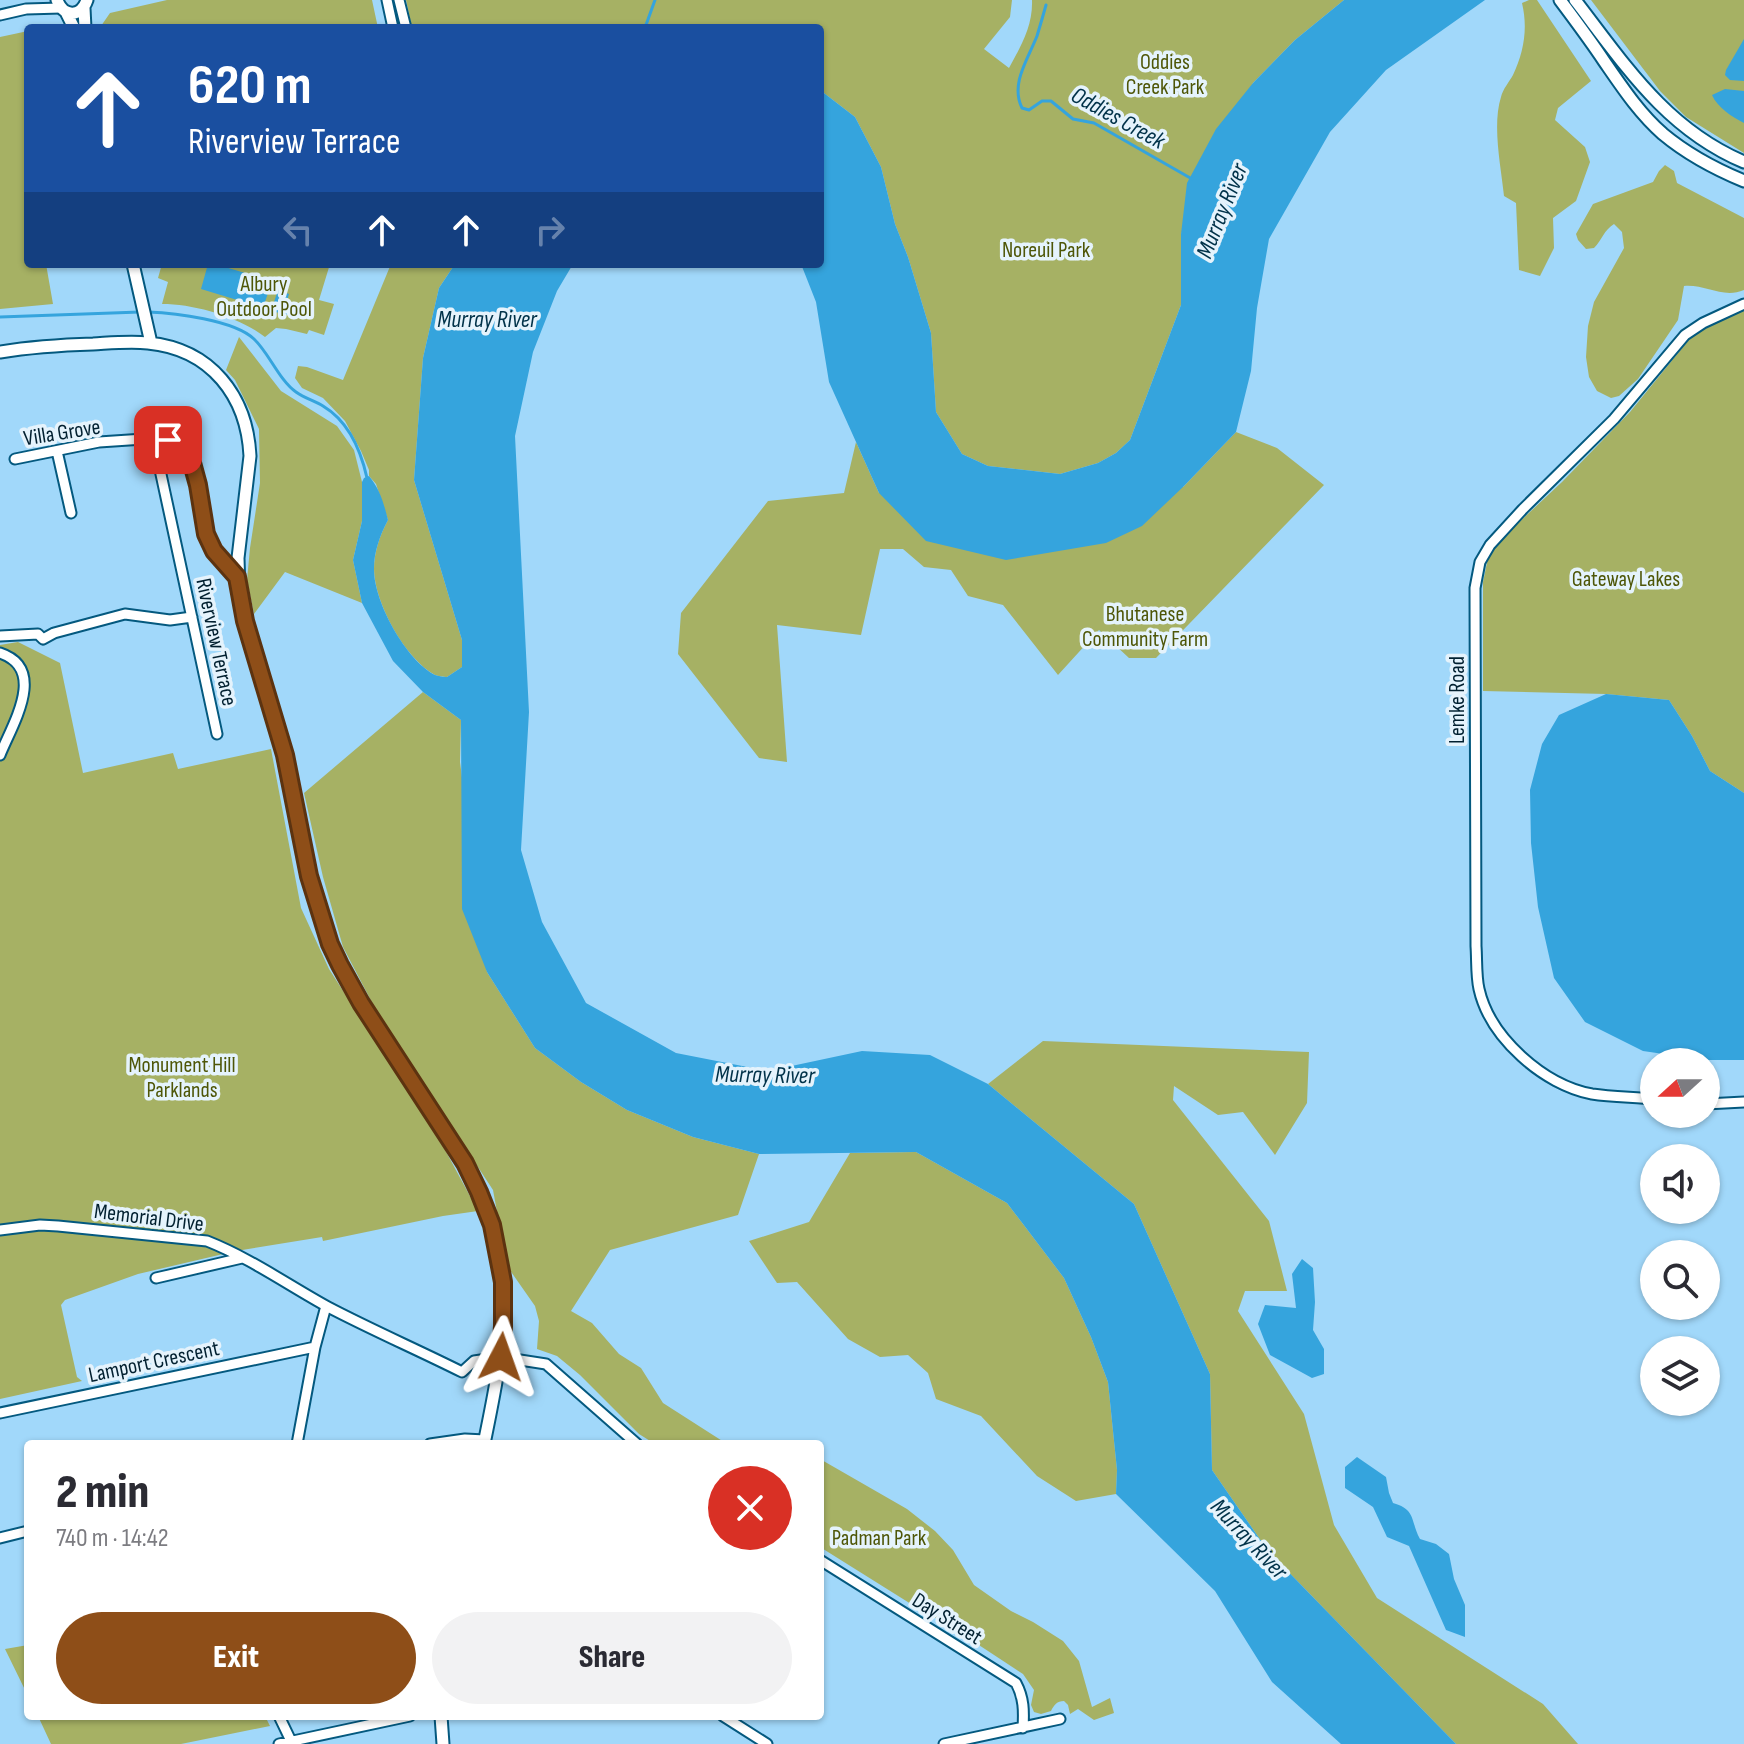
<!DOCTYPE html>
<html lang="en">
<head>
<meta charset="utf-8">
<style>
  body { margin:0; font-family:"Sofia Sans Condensed",sans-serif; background:#f2f2f3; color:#2b2b33; height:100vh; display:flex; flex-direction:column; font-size:30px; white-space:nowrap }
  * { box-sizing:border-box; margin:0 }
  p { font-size:26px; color:#7c7c81 }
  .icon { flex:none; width:44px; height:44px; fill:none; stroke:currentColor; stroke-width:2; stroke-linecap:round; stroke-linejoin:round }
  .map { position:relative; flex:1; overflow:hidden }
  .details { position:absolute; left:24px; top:1440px; width:800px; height:280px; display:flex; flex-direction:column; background:#fff; border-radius:8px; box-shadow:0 2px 6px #0004 }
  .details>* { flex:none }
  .top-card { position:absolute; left:24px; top:24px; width:800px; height:244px; border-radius:8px; box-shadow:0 2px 6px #0004; background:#1a4fa0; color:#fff; overflow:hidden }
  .needle { width:52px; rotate:249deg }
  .tools { position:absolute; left:1640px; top:1048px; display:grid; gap:16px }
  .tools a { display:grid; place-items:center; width:80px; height:80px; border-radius:50%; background:#fff; box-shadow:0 2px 6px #0004; font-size:40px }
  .pin { position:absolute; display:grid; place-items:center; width:68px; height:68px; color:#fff; margin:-34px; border-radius:16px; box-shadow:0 4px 12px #0006 }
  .me { position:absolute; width:88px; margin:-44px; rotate:4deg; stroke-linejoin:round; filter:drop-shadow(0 0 6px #0008) }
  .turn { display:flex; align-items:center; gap:28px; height:168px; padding:0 32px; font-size:36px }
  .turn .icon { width:104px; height:104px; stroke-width:2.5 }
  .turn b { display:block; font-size:56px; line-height:68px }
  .lanes { display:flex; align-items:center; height:76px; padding:0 32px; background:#0003; justify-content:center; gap:40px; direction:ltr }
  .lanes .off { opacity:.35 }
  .round { display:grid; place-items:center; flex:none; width:84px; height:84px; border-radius:42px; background:#f2f2f3 }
  .summary { display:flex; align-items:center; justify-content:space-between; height:136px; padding:0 32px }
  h1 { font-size:48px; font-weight:800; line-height:60px }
  .action { display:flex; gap:16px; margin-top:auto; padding:16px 32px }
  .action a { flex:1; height:92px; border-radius:48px; background:#8e4e18; color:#fff; font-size:32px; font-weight:800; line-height:92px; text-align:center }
  .action a+a { background:#f2f2f3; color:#2b2b33 }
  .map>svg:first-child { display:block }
  .green { fill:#a6b164 }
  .water { fill:#35a4dd }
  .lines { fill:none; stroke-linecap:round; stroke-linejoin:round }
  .stream { stroke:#35a4dd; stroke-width:3 }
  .minor-casing { stroke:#04597f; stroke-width:13 }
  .major-casing { stroke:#04597f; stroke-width:15 }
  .minor { stroke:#fff; stroke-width:9 }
  .major { stroke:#fff; stroke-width:11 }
  .route-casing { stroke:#5c3310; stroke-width:20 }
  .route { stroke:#8e4e18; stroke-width:14 }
  .labels { text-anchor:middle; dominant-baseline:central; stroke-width:7; stroke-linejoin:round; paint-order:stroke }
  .park-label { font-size:22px; fill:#4e5607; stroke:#e5f3fc }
  .street-label { font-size:22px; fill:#022030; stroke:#e5f3fc }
  .water-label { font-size:24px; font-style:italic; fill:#013249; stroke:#e5f3fc }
</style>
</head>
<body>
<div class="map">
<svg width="1744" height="1744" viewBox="0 0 1744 1744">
  <rect width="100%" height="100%" fill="#a1d8fa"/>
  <path class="green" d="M167,0h205l6,28h-276l-1,-2 9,-13z
    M406,0h606l-2,17 -26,32 25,19c12,-22 24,-42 23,-68h312l-49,40 -42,43 -72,151v71l-51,135 -14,13 -18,10 -38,11 -72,-8 -26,-12 -26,-42 -5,-79 -23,-76 -13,-33 -14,-57 -26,-50 -35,-27v-62h-408z
    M1529,0h8l54,81 -33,27 -3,12 30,27 5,15 -14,39 -23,17 1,30 -14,28 -21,-6 -3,-67 -12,-7c-3,-30 -12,-70 -3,-99 2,-8 8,-15 12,-22 11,-23 15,-47 9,-72z
    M1591,0h153v153l-58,-36 -26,-26z
    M28,31v233h18l7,40 -53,5v-272z
    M1665,165l9,6 3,12 67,35v72c-21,9 -39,-6 -60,-4l-6,34 -40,59 -19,17 -8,2 -14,-7 -8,-14 -3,-20 2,-31 6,-24 30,-54 -2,-16 -8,-8c-10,6 -12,16 -20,24l-8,1 -8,-9 -2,-6 17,-30 60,-22 6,-11z
    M162,264h168l-11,36 15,4 -10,31 -15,-5 -2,4 -21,-5 -10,-1 -11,9c-26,-20 -70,-33 -103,-33l6,-22 -10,-4z
    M391,264h64l-16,24 -16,70 -9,122 48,160v27l-15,10c-2,0 -10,-1 -12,-2 -30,-16 -61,-73 -61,-106 0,-17 6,-34 14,-49l-12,-36 -7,-8v-6l-8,-19 -16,-30 -22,-23 -21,-10 -7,-10 3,-12 9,1 36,13z
    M1744,309v484l-34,-22 -18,-35 -23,-36 -63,-6 -123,-3v-109l5,-24 12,-18 62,-58 68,-70 66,-81 15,-10z
    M239,337l42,54 56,35 17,24 8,32v39l-9,39 9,43 -77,-31 -31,42 -7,-34 3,-32 10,-65 -1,-54 -24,-49 -9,-10z
    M1236,432l41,16 47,37 -168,173h-27l-30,-28 -41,45 -55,-70 -35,-9 -17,-26 -27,-3 -21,-18h-23l-19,86 -84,-10 10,137 -28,-4 -81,-104 3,-41 87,-112 76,-8 12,-51 23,51 304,-6z
    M18,642l42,21 23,110 90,-20 5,16 93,-20 30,159 28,61 115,179 34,63 -35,5 -120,25 -1,-4 -86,14 -98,23 -73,26 -4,5 16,72 5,4 -82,18v-754z
    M423,692l38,28 -1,42 27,210 48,76 46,34 46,28 66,27 66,17 -21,61 -128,35 -39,61 21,12 27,31 22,14 22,35 64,41h-72l-16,-10 -59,-59 -23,-19 -20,-7 2,-28 -4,-15 -28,-40 -14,-76 -115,-176 -35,-67 -20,-70 -19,-84z
    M1043,1041l266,11 -2,51 -32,52 -32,-43 -25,3 -44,-29 -1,14 96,121 18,70h-42l-7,20 66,103 30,111 43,73 166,106 35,40h-122l-188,-193 -56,-81 -2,-96 -76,-170 -146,-120z
    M916,1152l91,51 57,75 27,59 17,45 9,88 -1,24 -40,7 -39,-25 -56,-60 -45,-17 -8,-26 -20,-18 -28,2 -32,-18 -51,-57 -20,1 -28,-42 60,-19 41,-69z
    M820,1459l87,50 28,22 18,19 21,35 37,26 22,11 30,19 16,20 13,46 18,-9 4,15 -20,7 -16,-11 -8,5 -2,-9 -4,-4c-7,0 -10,4 -13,10l-10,3 -7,-2 -3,-7 3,-15 -11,-16 -70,-46 -42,-24 -91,-57z
    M28,1645v51l-23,-47z
    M38,1716h227l5,10 -89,18h-130z"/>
  <path class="water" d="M1344,0h141l-99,70 -56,62 -61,107 -12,69 -6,63 -15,61 -53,55 -41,39 -36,17 -100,17 -80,-19 -47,-48 -50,-111 -13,-80 -15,-38h19v-174l35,27 26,50 14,57 13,33 23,76 5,79 26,42 26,12 72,8 38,-11 18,-10 14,-13 51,-135v-71l6,-51 29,-54 37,-46 42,-43z
    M1744,39v42l-14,-1 -5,-5 1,-5z
    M1725,89l19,2v32c-12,-6 -27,-16 -32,-28z
    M208,264h7l57,17 -9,27 -62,-19z
    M455,264h118l-16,27 -24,61 -18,84 14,276 -8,138 21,72 44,81 90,50 92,18 94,-20 68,4 58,29 146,120 76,170 2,96 56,81 188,193h-115l-69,-62 -57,-91 -99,-97 1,-24 -9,-88 -17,-45 -27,-59 -57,-75 -91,-51 -157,2 -66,-17 -66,-27 -46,-28 -46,-34 -48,-76 -25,-63 -1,-189 -38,-28 -30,-31 -31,-58 -9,-43 9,-39v-39l2,-4 5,-2c11,13 15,28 19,44 -8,15 -14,32 -14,48 -1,33 32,92 61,107 2,1 10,2 12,2l15,-10v-27l-48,-160 9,-122 16,-70z
    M278,290l11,4 -3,10 9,5 -3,7 -21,-5z
    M1606,694l63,6 23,36 18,35 34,22v267h-39l-62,-9 -58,-29 -31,-44 -16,-71 -7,-64 -1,-53 12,-46 17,-29z
    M1302,1259l11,9 2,34 -2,28 11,19v25l-12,4 -42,-23 -12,-31 7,-19 31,3 -4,-34z
    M1357,1457l29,20 3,16 4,10c24,7 17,18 27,36l16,5 13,10 5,25 11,26v32l-19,-7 -37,-84 -22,-9 -14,-30 -28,-19v-21z"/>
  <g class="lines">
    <path class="stream" d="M1046,5c-3,11 -6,21 -9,31 -9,23 -27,48 -15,72l7,2 13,-9h9l22,18 21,4 98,56
      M638,28l8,-3 9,-25
      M148,312c27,1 86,8 106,27 15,14 25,41 42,53 8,6 19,9 27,14 25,15 38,45 44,72
      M0,317l140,-5"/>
    <defs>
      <path id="minor" d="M387,0l6,28
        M399,0l7,28
        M0,15l26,-6 35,-1
        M57,451l14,62
        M15,459l84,-17 45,-3 9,1 8,5
        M0,636l38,-2 5,5 11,-6 71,-19 45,6 22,-3
        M0,653c48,16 12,72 0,102
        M217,734l-58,-269c-1,-11 -1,-18 9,-25l14,1c18,26 16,61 24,90 4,19 19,32 31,46
        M1654,1099c-20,-2 -42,-2 -62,-5 -48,-9 -102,-56 -113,-105 -3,-13 -2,-29 -3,-43l-1,-358 5,-26 10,-17 33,-36 91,-90 71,-84 18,-12 41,-19
        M1706,1104l38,-2
        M0,1230l40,-5 18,1 149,15c43,17 81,44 121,66 44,23 90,43 134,65l12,-11 27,-4 45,7 91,80
        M156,1278l86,-20
        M0,1413l315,-66
        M297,1444l18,-97 11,-41
        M430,1444l35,-5 20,1
        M0,1538l28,-7
        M820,1560l196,123c8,15 8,28 7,45
        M279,1716l12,25
        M723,1716l44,28
        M279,1744l131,-28
        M944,1744l116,-25"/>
      <path id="major" d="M57,0c6,17 24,18 30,0
        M1560,0c15,20 30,40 44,61 18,26 35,52 59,73 24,20 52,35 81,47
        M1575,0c50,65 91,129 169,162
        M84,8l1,20
        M66,12l8,16
        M133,264l18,79
        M0,352c31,-5 61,-7 93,-8 18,-1 37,-3 55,-1 63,6 99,53 102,113l-12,102 1,33 6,30 40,134 30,144 15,45 20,40 122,193c46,99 33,165 12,267
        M441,1716l2,28"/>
    </defs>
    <use href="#minor" class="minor-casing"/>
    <use href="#major" class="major-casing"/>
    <use href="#minor" class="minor"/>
    <use href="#major" class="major"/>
  </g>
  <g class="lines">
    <defs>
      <path id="route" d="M168,440l14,1 10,22 6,22 8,49 8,17 23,26 8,44 40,134 24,121 21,68 10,21 21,38 104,160 14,29 13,33 11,57v44l-2,31"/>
    </defs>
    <use href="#route" class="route-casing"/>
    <use href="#route" class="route"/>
  </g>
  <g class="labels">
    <g class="park-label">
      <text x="1165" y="62">Oddies<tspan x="1165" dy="25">Creek Park</tspan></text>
      <text x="1046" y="250">Noreuil Park</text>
      <text x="264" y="284">Albury<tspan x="264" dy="25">Outdoor Pool</tspan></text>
      <text x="1626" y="579">Gateway Lakes</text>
      <text x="1145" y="614">Bhutanese<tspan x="1145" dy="25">Community Farm</tspan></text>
      <text x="182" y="1065">Monument Hill<tspan x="182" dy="25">Parklands</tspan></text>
      <text x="879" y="1538">Padman Park</text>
    </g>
    <g class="street-label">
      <text transform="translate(62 433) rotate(-9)">Villa Grove</text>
      <text transform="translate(216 642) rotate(78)">Riverview Terrace</text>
      <text transform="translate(1457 700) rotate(-90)">Lemke Road</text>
      <text transform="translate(149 1218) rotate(7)">Memorial Drive</text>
      <text transform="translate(154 1362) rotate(-12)">Lamport Crescent</text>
      <text transform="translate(947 1619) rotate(32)">Day Street</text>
    </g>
    <g class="water-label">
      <text transform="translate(1118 118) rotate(29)">Oddies Creek</text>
      <text transform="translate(1222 211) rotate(-68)">Murray River</text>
      <text x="487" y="319">Murray River</text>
      <text transform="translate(765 1075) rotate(1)">Murray River</text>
      <text transform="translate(1249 1539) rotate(47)">Murray River</text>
    </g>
  </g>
</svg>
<div class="tools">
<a><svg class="needle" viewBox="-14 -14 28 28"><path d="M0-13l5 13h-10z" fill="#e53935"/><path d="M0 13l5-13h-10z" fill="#7c7c81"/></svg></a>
<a><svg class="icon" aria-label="sound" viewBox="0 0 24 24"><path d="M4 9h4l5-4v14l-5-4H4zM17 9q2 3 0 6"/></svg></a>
<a><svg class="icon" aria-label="search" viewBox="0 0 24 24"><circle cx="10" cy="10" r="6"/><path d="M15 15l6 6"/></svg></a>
<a><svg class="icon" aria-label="layers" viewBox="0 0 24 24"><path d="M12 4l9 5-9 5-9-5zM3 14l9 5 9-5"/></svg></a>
</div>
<div class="pin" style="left:168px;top:440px;background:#d93025"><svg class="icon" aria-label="arrive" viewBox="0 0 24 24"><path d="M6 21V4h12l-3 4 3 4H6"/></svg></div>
<svg class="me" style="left:501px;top:1357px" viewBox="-20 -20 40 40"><path d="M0-17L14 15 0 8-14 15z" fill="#8e4e18" stroke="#fff" stroke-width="4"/></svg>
<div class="top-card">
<div class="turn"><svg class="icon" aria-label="ahead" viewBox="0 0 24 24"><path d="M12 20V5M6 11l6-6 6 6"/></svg><div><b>620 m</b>Riverview Terrace</div></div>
<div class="lanes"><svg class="icon off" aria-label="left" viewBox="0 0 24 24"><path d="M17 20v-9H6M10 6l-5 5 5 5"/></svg><svg class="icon" aria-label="ahead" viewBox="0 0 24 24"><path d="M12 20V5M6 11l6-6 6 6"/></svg><svg class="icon" aria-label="ahead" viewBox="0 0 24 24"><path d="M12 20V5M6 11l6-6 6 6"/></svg><svg class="icon off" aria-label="right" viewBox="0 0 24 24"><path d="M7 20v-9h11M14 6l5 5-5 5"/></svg></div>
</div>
<section class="details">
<div class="summary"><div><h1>2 min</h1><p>740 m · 14:42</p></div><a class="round" style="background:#d93025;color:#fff"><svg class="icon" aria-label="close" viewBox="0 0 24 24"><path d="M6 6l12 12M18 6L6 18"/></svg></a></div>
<div class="action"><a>Exit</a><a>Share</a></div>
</section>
</div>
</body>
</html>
